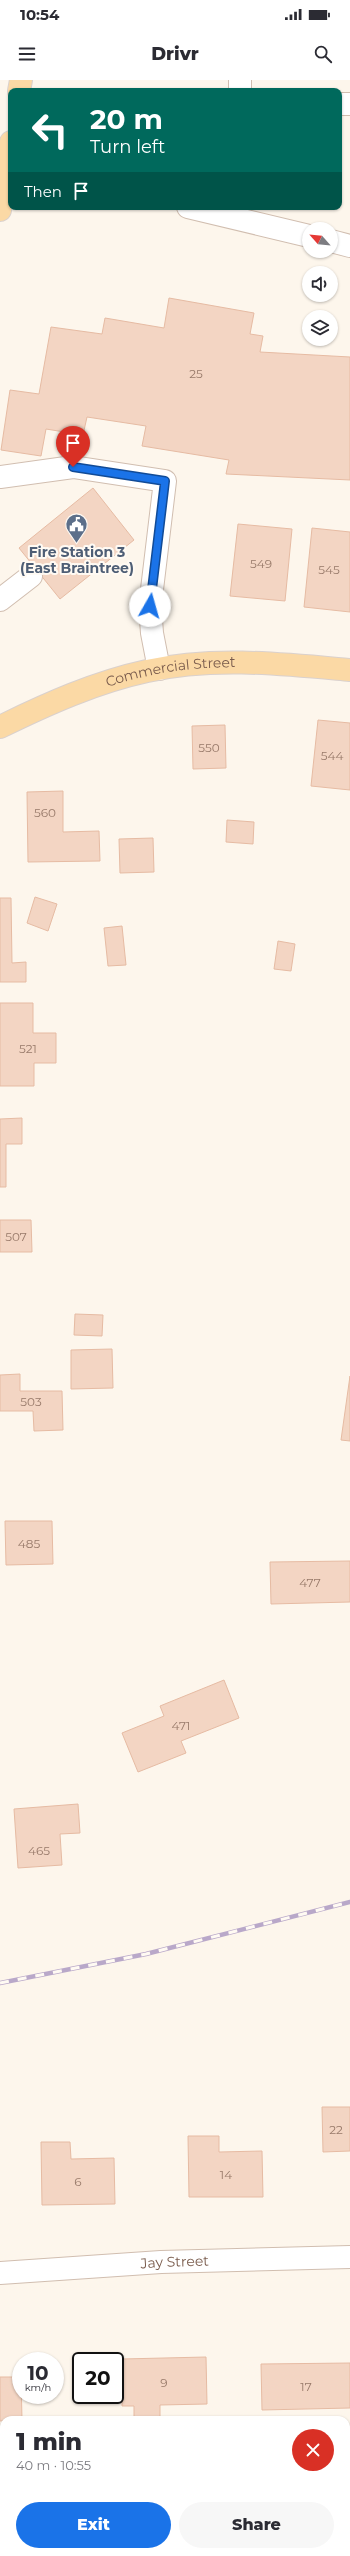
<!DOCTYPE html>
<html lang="en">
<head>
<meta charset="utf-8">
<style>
  body { margin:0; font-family:Montserrat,sans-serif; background:#f7f7f7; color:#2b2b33; height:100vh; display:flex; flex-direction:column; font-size:15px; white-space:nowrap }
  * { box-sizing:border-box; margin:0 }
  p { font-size:13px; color:#7c7c81 }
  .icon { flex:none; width:22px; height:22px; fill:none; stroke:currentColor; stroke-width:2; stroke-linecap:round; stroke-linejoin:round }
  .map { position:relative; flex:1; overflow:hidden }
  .side { position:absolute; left:0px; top:2336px; width:350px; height:140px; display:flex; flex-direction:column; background:#fff; border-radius:12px 12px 0 0; box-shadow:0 1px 3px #0004 }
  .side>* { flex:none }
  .hud { position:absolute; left:8px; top:8px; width:334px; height:122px; border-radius:8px; box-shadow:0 1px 3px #0004; background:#00695c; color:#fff; overflow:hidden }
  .needle { width:26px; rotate:297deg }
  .tools { position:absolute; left:302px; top:142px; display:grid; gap:8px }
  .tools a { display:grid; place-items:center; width:36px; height:36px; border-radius:50%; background:#fff; box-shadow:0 1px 3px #0004; font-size:20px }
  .speed { position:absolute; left:12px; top:2272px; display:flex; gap:8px; font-size:20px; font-weight:700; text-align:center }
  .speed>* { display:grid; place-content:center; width:52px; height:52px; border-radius:50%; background:#fff; box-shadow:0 1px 3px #0004; line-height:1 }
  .speed small { font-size:10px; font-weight:400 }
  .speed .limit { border:2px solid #111; border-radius:6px; background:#fff; color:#111 }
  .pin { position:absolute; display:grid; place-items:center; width:34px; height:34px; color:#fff; margin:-41px -17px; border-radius:50% 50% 50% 0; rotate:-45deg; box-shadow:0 0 4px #0007 }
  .pin .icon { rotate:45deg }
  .me { position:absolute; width:44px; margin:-22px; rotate:7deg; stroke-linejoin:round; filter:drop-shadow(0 0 3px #0008) }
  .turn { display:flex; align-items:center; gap:14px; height:84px; padding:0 16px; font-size:18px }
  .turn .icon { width:52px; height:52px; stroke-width:2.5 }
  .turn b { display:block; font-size:28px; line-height:34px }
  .then { display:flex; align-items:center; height:38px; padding:0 16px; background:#0003; gap:8px; font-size:15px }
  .round { display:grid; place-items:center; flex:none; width:42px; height:42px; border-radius:21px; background:#f7f7f7 }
  .overview { display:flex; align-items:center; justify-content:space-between; height:68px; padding:0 16px }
  h1 { font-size:24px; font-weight:800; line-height:30px }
  .cta { display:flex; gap:8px; margin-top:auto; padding:8px 16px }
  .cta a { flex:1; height:46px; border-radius:24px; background:#1a73e8; color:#fff; font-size:16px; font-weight:800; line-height:46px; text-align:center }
  .cta a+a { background:#f7f7f7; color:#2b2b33 }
  .status { display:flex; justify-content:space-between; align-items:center; height:28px; padding:0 20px; background:#fff; direction:ltr }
  .status svg { height:11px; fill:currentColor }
  header { display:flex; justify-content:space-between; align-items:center; height:52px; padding:0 16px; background:#fff; font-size:18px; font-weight:800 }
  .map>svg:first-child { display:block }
  .building { fill:#f3d5c3; stroke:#e6bba3 }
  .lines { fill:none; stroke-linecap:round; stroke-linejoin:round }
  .minor-casing { stroke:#d1beb0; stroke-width:24 }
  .major-casing { stroke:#dad1cd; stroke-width:24 }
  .minor { stroke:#fff; stroke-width:22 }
  .major { stroke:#fbd9a5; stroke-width:22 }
  .rail-casing { stroke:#b9a8c9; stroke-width:4.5 }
  .rail { stroke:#fffaf3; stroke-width:3; stroke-dasharray:9; stroke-linecap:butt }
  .route-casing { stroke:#114b97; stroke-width:10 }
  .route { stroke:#1a73e8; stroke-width:7 }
  .labels { text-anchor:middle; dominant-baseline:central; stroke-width:4; stroke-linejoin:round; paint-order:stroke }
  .number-label { font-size:12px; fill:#987a6a }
  .service-label { font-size:14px; font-weight:bold; fill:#4e5e75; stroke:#fffaf3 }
  .street-label { font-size:14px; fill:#7a5c4d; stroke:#fffaf3 }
</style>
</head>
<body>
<div class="status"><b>10:54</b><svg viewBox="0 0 49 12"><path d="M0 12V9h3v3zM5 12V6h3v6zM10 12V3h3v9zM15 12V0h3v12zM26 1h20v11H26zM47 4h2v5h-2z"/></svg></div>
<header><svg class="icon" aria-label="menu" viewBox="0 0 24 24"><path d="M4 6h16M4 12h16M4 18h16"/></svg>Drivr<svg class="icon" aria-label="search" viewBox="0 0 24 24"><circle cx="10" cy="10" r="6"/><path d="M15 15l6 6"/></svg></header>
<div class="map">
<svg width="350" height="2476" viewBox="0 0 350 2476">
  <rect width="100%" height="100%" fill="#fdf6ec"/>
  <path class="building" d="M169,218l85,15 -4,21 13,2 -3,16 90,5v123l-124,-6 3,-14 -87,-14 4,-20 -59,-9 -4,18 -37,-6 -5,27 -40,-6 9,-60 29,4 12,-67 51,7 3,-16 59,10z
    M93,408l41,52 -74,59 -41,-51z
    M238,444l54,5 -7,72 -55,-5z
    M312,448l38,4v80l-46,-5z
    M318,640l32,3v67l-39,-4z
    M225,645l1,43 -33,1 -1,-43z
    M63,711v41l36,-1 1,30 -72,1 -1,-70z
    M227,740l27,2 -1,22 -27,-2z
    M153,758l1,34 -34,1 -1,-34z
    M35,817l22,7 -9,27 -21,-8z
    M0,818h11l1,65 14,-1v20h-26z
    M122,846l4,39 -18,1 -4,-38z
    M278,861l17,3 -4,27 -17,-2z
    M0,923h33v30h23v30h-22v23h-34z
    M22,1038v26h-16v43h-6v-68z
    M0,1140h31l1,32h-32z
    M75,1234l28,1 -1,21 -28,-1z
    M112,1269l1,39 -42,1v-39z
    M20,1294v17h42l1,39 -29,1 -1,-20h-33v-36z
    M350,1296v65l-9,-1z
    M5,1441h47l1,43 -47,1z
    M350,1481v41l-79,2 -1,-42z
    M224,1600l15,38 -58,23 5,12 -48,19 -16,-39 42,-17 -4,-10z
    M78,1724l2,29 -20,1 2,31 -44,3 -4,-59z
    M322,2027h28v44l-27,1z
    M188,2056h31v16l43,-1 1,46h-74z
    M41,2062h29l1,17 43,-1 1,46 -73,1z
    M206,2277l1,47 -47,1v15h-26v-14h-12v-47z
    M350,2283v45l-88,2 -1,-46z
    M0,2297h21l1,43 -22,1z
    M0,2377h4v23h-4z
    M0,2441h4v31h17v4h-21z"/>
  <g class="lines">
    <defs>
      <g id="minor">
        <path d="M240,0v11"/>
        <path d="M339,24h11"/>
        <path d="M188,127l121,29"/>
        <path d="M331,161l19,5"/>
        <path d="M0,397l73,-10 92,14 -15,125 2,27 7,36"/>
        <path d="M0,520l31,-24"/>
        <path id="s1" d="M0,2193l161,-11 189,-5"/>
      </g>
      <g id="major">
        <path d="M19,11l2,-11"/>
        <path d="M0,130l11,-68"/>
        <path id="s2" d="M0,647c47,-23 96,-45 147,-56 66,-15 137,-7 203,-1"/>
      </g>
    </defs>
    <use href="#minor" class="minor-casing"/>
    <use href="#major" class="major-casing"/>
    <use href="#minor" class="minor"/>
    <use href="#major" class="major"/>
    <defs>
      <path id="rail" d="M0,1903l146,-29 204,-52"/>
    </defs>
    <use href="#rail" class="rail-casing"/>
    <use href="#rail" class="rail"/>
  </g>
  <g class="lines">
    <defs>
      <path id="route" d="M73,387l92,14 -15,125"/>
    </defs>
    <use href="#route" class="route-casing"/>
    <use href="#route" class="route"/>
  </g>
  <defs>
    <symbol id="civic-pin" viewBox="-11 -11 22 30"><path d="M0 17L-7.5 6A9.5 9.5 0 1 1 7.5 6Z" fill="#5c6f8a" stroke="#fffaf3"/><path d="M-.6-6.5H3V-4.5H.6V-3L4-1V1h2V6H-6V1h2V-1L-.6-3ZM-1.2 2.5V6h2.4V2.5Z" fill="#fff"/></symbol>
  </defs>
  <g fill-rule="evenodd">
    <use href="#civic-pin" x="64" y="432" width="25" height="34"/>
  </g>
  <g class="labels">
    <g class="number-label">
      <text x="196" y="293">25</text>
      <text x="261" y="483">549</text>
      <text x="329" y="489">545</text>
      <text x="209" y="667">550</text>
      <text x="332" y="675">544</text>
      <text x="45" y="732">560</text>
      <text x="28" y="968">521</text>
      <text x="16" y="1156">507</text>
      <text x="31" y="1321">503</text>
      <text x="29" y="1463">485</text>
      <text x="310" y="1502">477</text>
      <text x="181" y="1645">471</text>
      <text x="39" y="1770">465</text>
      <text x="336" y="2049">22</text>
      <text x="226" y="2094">14</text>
      <text x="78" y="2101">6</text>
      <text x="164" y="2302">9</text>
      <text x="306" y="2306">17</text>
    </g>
    <g class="service-label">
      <text x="77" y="472">Fire Station 3<tspan x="77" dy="16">(East Braintree)</tspan></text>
    </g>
    <g class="street-label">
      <text stroke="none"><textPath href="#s2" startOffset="181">Commercial Street</textPath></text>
      <text stroke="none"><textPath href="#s1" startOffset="175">Jay Street</textPath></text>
    </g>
  </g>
</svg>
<div class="tools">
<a><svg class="needle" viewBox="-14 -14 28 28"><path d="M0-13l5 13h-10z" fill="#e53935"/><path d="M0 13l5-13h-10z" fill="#7c7c81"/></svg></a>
<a><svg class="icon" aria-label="sound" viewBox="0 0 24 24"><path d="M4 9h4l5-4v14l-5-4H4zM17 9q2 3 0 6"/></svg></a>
<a><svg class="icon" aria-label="layers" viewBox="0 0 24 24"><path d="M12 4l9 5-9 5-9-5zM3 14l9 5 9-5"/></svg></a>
</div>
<div class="speed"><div>10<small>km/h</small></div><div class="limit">20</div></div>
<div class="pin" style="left:73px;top:387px;background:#d93025"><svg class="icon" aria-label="arrive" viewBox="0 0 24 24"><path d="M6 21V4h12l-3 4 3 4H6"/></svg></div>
<svg class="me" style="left:150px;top:526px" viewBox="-20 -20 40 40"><circle r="19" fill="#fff"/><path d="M0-13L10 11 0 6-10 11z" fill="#1a73e8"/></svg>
<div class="hud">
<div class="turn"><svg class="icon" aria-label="left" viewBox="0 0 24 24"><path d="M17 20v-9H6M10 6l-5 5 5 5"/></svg><div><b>20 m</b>Turn left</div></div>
<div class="then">Then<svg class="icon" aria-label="arrive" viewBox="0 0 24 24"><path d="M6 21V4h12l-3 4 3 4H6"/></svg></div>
</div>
<section class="side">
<div class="overview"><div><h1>1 min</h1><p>40 m · 10:55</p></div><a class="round" style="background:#d93025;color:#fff"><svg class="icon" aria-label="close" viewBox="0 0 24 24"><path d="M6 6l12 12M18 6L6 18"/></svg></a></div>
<div class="cta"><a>Exit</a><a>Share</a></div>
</section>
</div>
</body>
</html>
